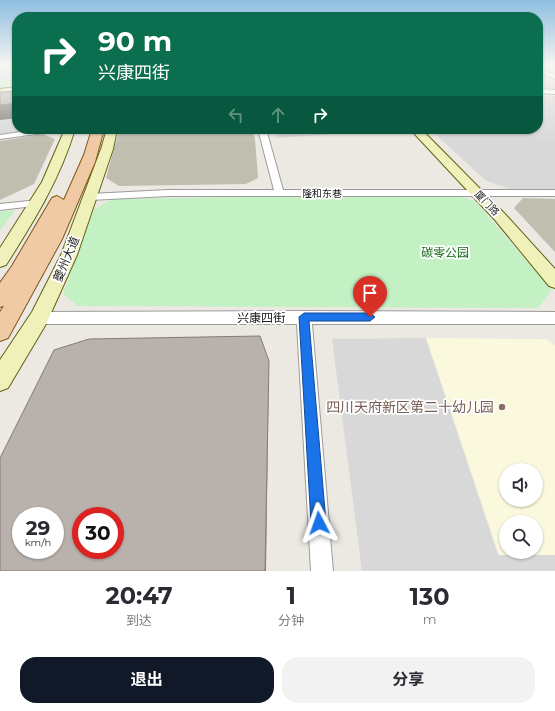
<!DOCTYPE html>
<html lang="zh">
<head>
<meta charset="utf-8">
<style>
  body { margin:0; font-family:Montserrat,"Noto Sans SC",sans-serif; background:#f2f2f3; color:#2b2b33; height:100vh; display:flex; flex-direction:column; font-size:15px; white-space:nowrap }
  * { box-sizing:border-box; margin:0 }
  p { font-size:13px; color:#7c7c81 }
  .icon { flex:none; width:22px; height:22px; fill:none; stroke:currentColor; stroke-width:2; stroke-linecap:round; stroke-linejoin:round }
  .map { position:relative; height:571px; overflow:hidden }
  .panel { display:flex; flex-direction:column; background:#fff; flex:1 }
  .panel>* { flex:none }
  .top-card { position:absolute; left:12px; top:12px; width:531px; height:122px; border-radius:16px; box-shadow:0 1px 3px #0004; background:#0b6e4f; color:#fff; overflow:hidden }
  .fabs { position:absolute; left:499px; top:463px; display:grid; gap:8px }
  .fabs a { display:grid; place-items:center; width:44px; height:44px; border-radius:50%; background:#fff; box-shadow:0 1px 3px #0004; font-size:20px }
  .speed { position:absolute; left:12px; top:507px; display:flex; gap:8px; font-size:20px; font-weight:700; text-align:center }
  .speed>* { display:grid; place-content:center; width:52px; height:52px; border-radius:50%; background:#fff; box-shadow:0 1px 3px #0004; line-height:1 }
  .speed small { font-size:10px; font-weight:400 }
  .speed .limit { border:6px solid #d22; background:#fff; color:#111 }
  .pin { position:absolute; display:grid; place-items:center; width:34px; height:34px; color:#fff; margin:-41px -17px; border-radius:50% 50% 50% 0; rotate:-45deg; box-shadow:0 0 4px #0007 }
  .pin .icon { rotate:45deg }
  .me { position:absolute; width:44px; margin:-22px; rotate:356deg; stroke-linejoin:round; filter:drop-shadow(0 0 3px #0008) }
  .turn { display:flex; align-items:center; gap:14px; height:84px; padding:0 20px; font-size:18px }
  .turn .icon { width:52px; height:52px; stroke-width:2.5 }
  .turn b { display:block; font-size:28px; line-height:34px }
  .lanes { display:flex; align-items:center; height:38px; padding:0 20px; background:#0003; justify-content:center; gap:20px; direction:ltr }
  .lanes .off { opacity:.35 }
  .eta { display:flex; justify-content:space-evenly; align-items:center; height:68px; text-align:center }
  .eta b { font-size:24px; font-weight:700; line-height:28px }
  .button { display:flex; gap:8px; margin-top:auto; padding:8px 20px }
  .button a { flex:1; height:46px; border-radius:16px; background:#111827; color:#fff; font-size:16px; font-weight:700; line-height:46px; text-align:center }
  .button a+a { background:#f2f2f3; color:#2b2b33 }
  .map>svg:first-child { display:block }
  .residential { fill:#d9d8d9 }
  .education { fill:#faf8dd; fill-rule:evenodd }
  .construction { fill:#bfbeaf }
  .park { fill:#c3f1c4 }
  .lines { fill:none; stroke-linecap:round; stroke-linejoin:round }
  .stream { stroke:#a8cdd4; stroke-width:1.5 }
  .street-casing { stroke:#9c9c9c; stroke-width:2 }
  .secondary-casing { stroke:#5f6312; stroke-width:2 }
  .primary-casing { stroke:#815612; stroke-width:2 }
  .street { fill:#fff; fill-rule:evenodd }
  .secondary { fill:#f0f0bb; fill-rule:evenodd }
  .primary { fill:#efcaa4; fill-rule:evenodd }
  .shaded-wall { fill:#817c78 }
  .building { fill:#b8b1ac; stroke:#817c78; fill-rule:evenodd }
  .route { fill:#1a73e8; stroke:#114b97 }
  .education-dot { fill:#8d6e63; stroke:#fff; stroke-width:1.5 }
  .labels { text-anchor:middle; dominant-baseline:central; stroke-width:3.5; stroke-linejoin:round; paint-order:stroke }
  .far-street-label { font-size:10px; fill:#1b1b1b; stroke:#fff }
  .park-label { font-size:12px; fill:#186b1a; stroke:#fff }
  .street-label { font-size:12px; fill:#1b1b1b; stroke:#fff }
  .near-education-label { font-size:14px; fill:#785e54; stroke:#fff; text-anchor:end }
</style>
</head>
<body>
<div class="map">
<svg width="555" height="571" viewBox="0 0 555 571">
  <rect width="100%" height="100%" fill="#ece8e2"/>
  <path class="residential" d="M0,65h17v14l-17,1z
    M538,73l17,10v7l-17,-2z
    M538,95l17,1v93h-46l-24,-9 -55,-51h108z
    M17,99v30h26l-43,6v-34z
    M273,129h129l-125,9z
    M426,338l72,217h57v16h-193l-30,-232z"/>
  <path class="education" d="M426,338l120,1 9,6v210h-56zM506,470h30v30h-30zM506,522h30v30h-30z"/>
  <path class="construction" d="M124,129h128l3,10 3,39 -12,6 -127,2 -13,-8 13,-47z
    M43,134l12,5 -21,45 -34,16v-59z
    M523,198l32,1v53l-41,-44z"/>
  <path class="park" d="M17,79v8l-17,2v-9z
    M296,196h162l17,5 77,89 -14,18 -460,-2 -15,-12 30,-84 19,-11z
    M15,210l-15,21v-19z"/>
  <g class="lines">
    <path class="stream" d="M547,65l8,3"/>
    <defs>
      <path id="street" d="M538,67l17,8v4l-17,-8z
        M538,89l17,1v4l-17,-1z
        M41,129h21l-4,2 -58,8v-4z
        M258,129h8l17,61h272v6h-387l-78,4 -5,-3 5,-3 78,-4h106z
        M38,200l5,3 -1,2 -42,5v-6z
        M304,311l251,1v12h-243l21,247h-22l-14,-247h-258l-5,-2 -2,-4 2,-4 5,-2z"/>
      <path id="secondary" d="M17,87v6l-17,2v-6z
        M65,129h10c-15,50 -41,92 -69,136l-6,2v-19l42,-66z
        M107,129h10l-4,20 -36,106 -31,69 -38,64 -8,3v-31l32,-48 29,-57 40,-106z
        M410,129h11l84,85 50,55v19l-6,-2 -54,-66z"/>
      <path id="primary" d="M92,129h12l-9,33 -33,77 -54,99 -8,3v-29l4,-6 -4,1v-24l12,-17 40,-68 5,-2 7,4 20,-45z"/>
    </defs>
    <use href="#street" class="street-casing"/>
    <use href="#secondary" class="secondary-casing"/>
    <use href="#primary" class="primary-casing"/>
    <use href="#street" class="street"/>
    <use href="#secondary" class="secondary"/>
    <use href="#primary" class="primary"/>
  </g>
  <path class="shaded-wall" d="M17,103v15l-17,2v-15z
    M269,361l-3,210h-1z"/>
  <path class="building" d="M17,91v12l-17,2v-13z
    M260,336l9,25 -4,210h-265v-113l54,-108 35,-11zM21,516h34v34h-34zM81,516h34v34h-34z"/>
  <linearGradient id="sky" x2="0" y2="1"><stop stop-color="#8ebee0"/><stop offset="0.45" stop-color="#f6f5f2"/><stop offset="1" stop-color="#f6f5f2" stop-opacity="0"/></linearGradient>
  <rect width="555" height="144" fill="url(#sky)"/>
  <path class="route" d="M304,313h66l5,4 -5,4h-61l17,202 -2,6 -5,2 -6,-2 -2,-6 -12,-206z"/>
  <circle class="education-dot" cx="502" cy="407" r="4"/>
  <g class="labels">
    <g class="far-street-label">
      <text x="322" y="193">隆和东巷</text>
      <text transform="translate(487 203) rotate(46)">厦门路</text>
    </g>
    <g class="park-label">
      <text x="445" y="252">碳零公园</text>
    </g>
    <g class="street-label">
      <text transform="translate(66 259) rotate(-67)">夔州大道</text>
      <text x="261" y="317">兴康四街</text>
    </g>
    <g class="near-education-label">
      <text x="494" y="407">四川天府新区第二十幼儿园</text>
    </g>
  </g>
</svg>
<div class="fabs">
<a><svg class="icon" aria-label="sound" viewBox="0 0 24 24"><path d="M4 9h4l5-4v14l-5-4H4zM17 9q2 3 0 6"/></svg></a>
<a><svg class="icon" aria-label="search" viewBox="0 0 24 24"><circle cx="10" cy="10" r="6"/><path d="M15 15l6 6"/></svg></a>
</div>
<div class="speed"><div>29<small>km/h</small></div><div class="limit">30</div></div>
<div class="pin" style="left:370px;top:317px;background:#d93025"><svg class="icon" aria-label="arrive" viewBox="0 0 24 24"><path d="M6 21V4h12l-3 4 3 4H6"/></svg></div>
<svg class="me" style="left:319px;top:523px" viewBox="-20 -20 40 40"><path d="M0-17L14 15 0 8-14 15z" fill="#1a73e8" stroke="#fff" stroke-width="4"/></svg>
<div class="top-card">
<div class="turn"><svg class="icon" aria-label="right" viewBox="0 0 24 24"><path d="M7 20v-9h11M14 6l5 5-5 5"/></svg><div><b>90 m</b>兴康四街</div></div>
<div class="lanes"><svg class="icon off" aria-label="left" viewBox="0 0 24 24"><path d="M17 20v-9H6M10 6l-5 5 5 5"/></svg><svg class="icon off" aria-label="ahead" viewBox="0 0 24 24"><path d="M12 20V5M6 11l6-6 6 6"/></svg><svg class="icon" aria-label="right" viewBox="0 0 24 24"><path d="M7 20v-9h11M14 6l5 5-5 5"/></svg></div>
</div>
</div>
<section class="panel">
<div class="eta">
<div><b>20:47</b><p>到达</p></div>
<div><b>1</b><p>分钟</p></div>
<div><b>130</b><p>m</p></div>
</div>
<div class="button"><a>退出</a><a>分享</a></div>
</section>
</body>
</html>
